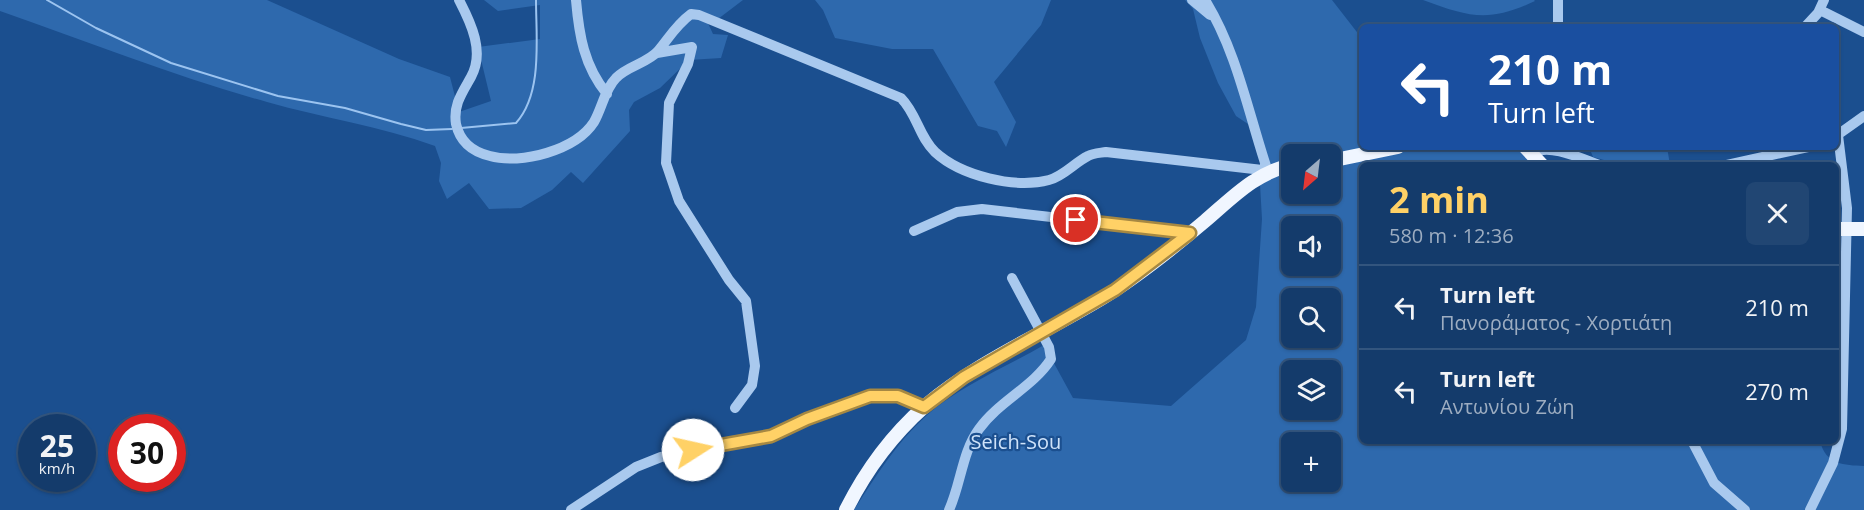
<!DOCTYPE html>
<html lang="en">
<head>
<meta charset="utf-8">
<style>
  body { margin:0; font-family:"Open Sans",sans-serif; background:#214673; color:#f1f3f6; height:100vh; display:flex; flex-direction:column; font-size:22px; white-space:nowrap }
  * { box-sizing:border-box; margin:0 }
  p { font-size:20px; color:#9dadc1 }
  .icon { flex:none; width:33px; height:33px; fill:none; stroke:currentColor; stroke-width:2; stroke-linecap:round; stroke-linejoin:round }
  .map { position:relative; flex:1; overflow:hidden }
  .panel { position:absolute; left:1359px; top:162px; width:480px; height:282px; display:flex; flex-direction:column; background:#143b6b; border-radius:9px; box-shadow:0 2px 4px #0004,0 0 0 2px #33557e }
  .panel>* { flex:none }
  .top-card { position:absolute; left:1359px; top:24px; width:480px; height:126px; border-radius:9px; box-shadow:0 2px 4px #0004,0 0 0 2px #33557e; background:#1a4fa0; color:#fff; overflow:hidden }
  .needle { width:39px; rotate:208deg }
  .controls { position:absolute; left:1281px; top:144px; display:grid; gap:12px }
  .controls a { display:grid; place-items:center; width:60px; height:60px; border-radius:9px; background:#143b6b; box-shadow:0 2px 4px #0004,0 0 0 2px #33557e; font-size:30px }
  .speed { position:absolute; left:18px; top:414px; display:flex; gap:12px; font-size:30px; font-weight:700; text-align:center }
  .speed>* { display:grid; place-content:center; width:78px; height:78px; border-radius:50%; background:#143b6b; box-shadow:0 2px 4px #0004,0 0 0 2px #33557e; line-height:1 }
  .speed small { font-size:15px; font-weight:400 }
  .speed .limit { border:9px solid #d22; background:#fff; color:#111 }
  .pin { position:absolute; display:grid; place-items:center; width:51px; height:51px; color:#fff; margin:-26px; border:3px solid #fff; border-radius:50%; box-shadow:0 2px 6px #0007 }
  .me { position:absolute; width:66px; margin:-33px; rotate:80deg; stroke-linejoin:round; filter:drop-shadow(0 0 4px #0008) }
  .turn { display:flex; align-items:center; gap:21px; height:126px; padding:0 30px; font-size:27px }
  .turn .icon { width:78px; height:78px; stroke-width:2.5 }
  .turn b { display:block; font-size:42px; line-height:51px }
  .round { display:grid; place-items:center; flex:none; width:63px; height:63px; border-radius:9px; background:#214673 }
  .head { display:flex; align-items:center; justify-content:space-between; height:102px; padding:0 30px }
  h1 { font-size:36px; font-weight:700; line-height:45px; color:#ffd166 }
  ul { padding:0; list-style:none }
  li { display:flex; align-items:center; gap:18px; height:84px; padding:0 30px; border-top:2px solid #33557e }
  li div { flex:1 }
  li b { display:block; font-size:22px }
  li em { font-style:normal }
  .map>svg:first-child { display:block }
  .green { fill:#2e69ad; fill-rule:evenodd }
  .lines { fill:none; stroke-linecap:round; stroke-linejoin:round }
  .stream { stroke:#9cc4f0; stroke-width:2 }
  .minor { stroke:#a9c9ee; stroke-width:10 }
  .major { stroke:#f0f6ff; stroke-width:14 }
  .route-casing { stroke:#a68842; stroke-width:15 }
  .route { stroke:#ffd166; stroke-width:10 }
  .labels { text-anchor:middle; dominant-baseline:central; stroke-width:4.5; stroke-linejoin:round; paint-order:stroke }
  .park-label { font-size:20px; fill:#cfe3fa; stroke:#1b4f8f }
</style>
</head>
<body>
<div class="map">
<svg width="1864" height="510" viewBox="0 0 1864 510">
  <rect width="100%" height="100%" fill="#1b4f8f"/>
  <path class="green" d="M0,0h267l132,59 51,18 9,35 32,-11 -13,-54 62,-8v-34l-42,6 -14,-11h259l-25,19h-12l7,15 15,1 -7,23 -32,2 -29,28 -26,14 -5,8 1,21 -47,52 -12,-11 -19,18 -31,18 -32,1 -20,-26 -22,16 -8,-18 2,-18 -6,-17c-55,-20 -112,-28 -168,-44 -90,-25 -179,-60 -267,-91z
    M815,0h236l-10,25 -47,57 22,40 -10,25 -9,-16 -19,-5 -45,-77h-41l-57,-11 -12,-28z
    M1185,0h147l28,36 2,-1v112h165l6,18h-171v276h458c6,24 24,24 44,25v44h-1010c22,-34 42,-67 72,-94 33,-30 80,-49 118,-71l29,53 98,8 75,-66 10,-33 6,-88 -2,-35 7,-22 -10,-32 -21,-14 -18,-33 -18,-45 -7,-29zM1292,154h38v40h-38zM1292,226h38v40h-38zM1292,298h38v40h-38zM1292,370h38v40h-38zM1292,442h38v40h-38z
    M1423,0h111l1,1c-46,22 -66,16 -112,-1z
    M1589,147h78l3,18h-48l-29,-8z"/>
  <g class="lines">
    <path class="stream" d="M47,0l49,28 75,35 107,33 67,12 56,16 25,6 26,-1
      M461,128l55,-5c27,-30 20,-85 20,-123"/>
    <path class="minor" d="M459,0c12,23 26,52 12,77 -9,16 -18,28 -15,47 4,18 17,28 34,32 31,9 86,-6 104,-34 8,-14 11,-33 22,-44 11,-12 32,-15 42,-27 11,-13 18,-26 33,-37l8,1 202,83c16,16 18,39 34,54 26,24 80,37 114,28 15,-4 25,-17 39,-24 5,-3 12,-3 18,-4l165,19
      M576,0c3,35 8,66 31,94
      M1192,0l18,15
      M1205,0c32,52 43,112 62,169l4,2
      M1558,0v27
      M1820,10l44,22
      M1805,27l13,-14 6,-13
      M657,53l35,-6 -4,17 -19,39 -3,60 13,38 50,79 17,21 9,65 -3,19 -17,23
      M1836,136l28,-20
      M1533,153c17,-10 49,6 66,12
      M1727,165l81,-18
      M914,231l43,-19 25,-3 208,24
      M1692,441l22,42 31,27
      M571,510l65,-43 25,-10 110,-21 36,-17 63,-23h28l26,11
      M949,510c12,-26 13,-58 30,-81 20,-28 54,-42 72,-70l-2,-12 -37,-69
      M1810,510l23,-47 9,-34 5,-221 -9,-73"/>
    <path class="major" d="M1525,147l17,18
      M1330,161l68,-14
      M1836,229h28
      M846,510c20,-40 46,-75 79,-104 53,-45 120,-73 179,-109 36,-22 69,-49 101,-76 27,-23 51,-49 87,-56"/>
  </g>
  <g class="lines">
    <defs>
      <path id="route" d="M693,450l78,-14 36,-17 63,-23h28l26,11 40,-30 151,-87 75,-57 -114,-13"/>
    </defs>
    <use href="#route" class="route-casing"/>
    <use href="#route" class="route"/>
  </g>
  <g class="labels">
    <g class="park-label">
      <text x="1016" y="441">Seich-Sou</text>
    </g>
  </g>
</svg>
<div class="controls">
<a><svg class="needle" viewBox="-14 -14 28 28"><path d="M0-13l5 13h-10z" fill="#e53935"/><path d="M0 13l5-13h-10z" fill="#9dadc1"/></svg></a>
<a><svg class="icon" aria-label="sound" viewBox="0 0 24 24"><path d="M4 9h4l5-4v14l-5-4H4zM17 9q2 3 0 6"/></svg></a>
<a><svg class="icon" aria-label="search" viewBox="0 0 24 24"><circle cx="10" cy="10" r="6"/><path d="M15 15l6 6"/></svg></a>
<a><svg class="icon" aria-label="layers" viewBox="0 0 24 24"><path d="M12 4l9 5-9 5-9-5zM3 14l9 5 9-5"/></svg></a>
<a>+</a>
</div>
<div class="speed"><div>25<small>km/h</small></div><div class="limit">30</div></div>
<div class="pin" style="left:1076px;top:220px;background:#d93025"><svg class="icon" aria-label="arrive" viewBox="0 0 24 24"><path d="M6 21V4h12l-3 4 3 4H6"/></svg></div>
<svg class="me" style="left:693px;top:450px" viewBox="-20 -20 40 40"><circle r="19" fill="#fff"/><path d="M0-13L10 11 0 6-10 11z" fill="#ffd166"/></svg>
<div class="top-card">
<div class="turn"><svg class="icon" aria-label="left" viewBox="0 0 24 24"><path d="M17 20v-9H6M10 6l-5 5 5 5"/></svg><div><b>210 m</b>Turn left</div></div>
</div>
<section class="panel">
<div class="head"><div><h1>2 min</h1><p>580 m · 12:36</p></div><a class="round"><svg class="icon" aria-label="close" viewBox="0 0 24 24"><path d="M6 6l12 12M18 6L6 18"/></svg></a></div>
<ul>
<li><svg class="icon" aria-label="left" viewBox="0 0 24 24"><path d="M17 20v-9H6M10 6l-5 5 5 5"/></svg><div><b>Turn left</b><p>Πανοράματος - Χορτιάτη</p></div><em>210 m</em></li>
<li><svg class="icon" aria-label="left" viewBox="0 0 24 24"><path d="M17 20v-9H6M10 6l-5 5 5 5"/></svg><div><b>Turn left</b><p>Αντωνίου Ζώη</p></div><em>270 m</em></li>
</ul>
</section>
</div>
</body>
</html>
